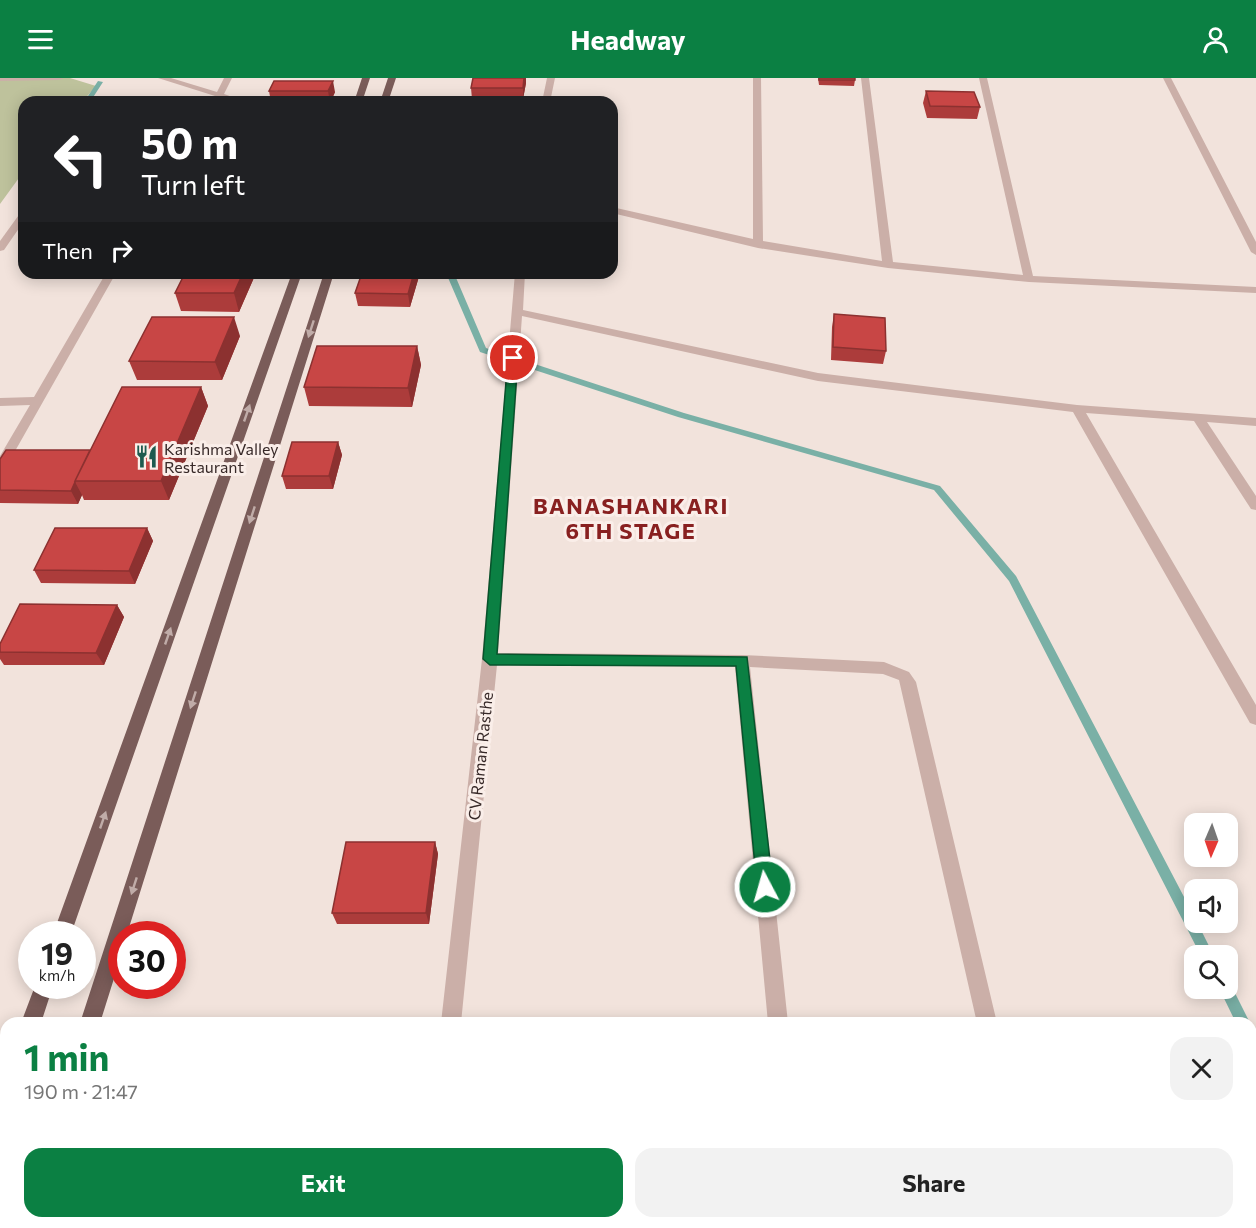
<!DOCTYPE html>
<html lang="en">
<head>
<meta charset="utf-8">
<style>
  body { margin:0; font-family:Commissioner,sans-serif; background:#f2f2f2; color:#222; height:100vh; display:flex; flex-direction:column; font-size:22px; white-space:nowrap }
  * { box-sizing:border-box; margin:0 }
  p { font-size:20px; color:#767676 }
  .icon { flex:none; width:33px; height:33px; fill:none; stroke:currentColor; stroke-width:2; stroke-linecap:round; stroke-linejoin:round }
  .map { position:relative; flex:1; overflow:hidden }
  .panel { position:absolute; left:0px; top:939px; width:1257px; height:212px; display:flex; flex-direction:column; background:#fff; border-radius:18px 18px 0 0; box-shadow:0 3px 15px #0003 }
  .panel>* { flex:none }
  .banner { position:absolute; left:18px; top:18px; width:600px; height:183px; border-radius:18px; box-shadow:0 3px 15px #0003; background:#202124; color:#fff; overflow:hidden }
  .needle { width:39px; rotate:182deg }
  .tools { position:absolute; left:1184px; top:735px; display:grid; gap:12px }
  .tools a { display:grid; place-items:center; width:54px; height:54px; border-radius:12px; background:#fff; box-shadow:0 3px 15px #0003; font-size:30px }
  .speed { position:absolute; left:18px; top:843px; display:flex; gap:12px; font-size:30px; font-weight:700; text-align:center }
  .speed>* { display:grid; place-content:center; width:78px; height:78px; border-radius:50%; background:#fff; box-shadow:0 3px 15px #0003; line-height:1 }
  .speed small { font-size:15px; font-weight:400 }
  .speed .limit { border:9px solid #d22; background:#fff; color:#111 }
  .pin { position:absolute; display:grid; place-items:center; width:51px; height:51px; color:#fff; margin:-26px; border:3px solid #fff; border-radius:50%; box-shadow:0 2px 6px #0007 }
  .me { position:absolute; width:66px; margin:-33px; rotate:354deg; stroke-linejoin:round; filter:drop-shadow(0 0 4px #0008) }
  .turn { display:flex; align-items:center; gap:21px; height:126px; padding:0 24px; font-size:27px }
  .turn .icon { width:78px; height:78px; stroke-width:2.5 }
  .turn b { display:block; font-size:42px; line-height:51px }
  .then { display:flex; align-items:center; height:57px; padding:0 24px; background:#0003; gap:12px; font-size:22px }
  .round { display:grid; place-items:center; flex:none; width:63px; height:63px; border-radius:18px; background:#f2f2f2 }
  .headline { display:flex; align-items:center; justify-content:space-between; height:102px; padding:0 24px }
  h1 { font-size:36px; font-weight:700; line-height:45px; color:#0b8043 }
  .action { display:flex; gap:12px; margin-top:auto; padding:12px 24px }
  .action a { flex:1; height:69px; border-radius:18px; background:#0b8043; color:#fff; font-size:24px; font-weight:700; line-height:69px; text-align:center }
  .action a+a { background:#f2f2f2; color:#222 }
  header { display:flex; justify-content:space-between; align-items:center; height:78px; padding:0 24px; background:#0b8043; color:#fff; font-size:27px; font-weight:700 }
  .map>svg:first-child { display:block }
  .green { fill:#bec29c }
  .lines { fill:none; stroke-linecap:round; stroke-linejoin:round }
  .stream { fill:#7ab0a6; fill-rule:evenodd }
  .minor { fill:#cbafa8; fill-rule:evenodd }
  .major { fill:#7a5c59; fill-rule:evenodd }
  .wall { fill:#ac3c3b }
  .shaded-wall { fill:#8c3130 }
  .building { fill:#c84645; stroke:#8c3130; stroke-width:1.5 }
  .oneway { fill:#c0aca8 }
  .route { fill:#0b8043; stroke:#07532c; stroke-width:1.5 }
  .labels { text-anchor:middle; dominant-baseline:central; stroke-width:6; stroke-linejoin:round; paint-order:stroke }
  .poi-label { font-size:16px; fill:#372928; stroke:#faeee9; text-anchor:start }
  .street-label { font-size:16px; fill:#372928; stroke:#faeee9 }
  .district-label { font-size:22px; font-weight:bold; letter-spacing:1.5px; fill:#882020; stroke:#faeee9 }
</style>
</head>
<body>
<header><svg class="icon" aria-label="menu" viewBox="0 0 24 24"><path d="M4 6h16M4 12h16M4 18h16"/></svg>Headway<svg class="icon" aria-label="person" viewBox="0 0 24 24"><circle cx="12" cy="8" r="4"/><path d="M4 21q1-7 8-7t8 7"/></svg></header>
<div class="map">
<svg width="1256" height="1150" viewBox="0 0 1256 1150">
  <rect width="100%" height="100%" fill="#f2e3dc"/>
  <path class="green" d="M0,0h70l26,8 -14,16h-58v69l-24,33z"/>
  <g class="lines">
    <path class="stream" d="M98,3l5,1 -13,20h-6z
      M446,195h8l32,75 198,65 256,73 76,90 178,340v6h3l17,34h-13l-192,-375 -75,-91 -256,-73 -198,-65z
      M1227,904l3,1 20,40h-14l-17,-35h8z
      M1251,954l5,2v22l-5,-2z"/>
    <path class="minor" d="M0,0h63l-4,2 -59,1z
      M158,0h13l46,14 7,-14h8l-8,16 23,8h-13z
      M547,0h8l-5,24h-8z
      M753,0h8l2,163 119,20 -21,-183h8l24,184 130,13 -44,-197h8l46,198 223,11v6l-227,-11 -141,-14 -130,-20 -146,-35v-6l141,32z
      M1163,0h8l85,164v13l-5,-3z
      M24,133v10l-20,29 -4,1v-10l21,-29z
      M106,195h10l-110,194 -6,4v-15l30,-51 -30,1v-8l34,-1z
      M515,195h10l-2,37 295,63 259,32 179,13v8l-49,-4 49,74v14l-5,-1 -57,-88 -108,-8 170,292v20l-6,-2 -177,-311 -255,-31 -296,-65 -24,337 244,2 142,7 25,10 7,10 81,341h-20l-78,-343 -16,-6 -133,-7 38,356h-20l-33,-356 -238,-2 -36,358h-20l41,-364z
      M419,1144h22l-1,6h-22z
      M787,1144h22l1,6h-22z
      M1022,1144h22l1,6h-22z"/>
    <path class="major" d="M362,0h8l-8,24h-8z
      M388,0h8l-8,24h-8z
      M292,195h10l-231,661h-18z
      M324,195h10l-207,661h-5v19l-22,70h-20z
      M35,908h18l-12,37h-20z
      M6,1006v35l-6,2v-35z
      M16,1144h22l-2,6h-22z"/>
  </g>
  <path class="wall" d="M473,0h53v5l-3,16h-51l-1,-11z
    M818,0h37v2l-1,6 -35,-1z
    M274,3l61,11 -4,10h-60l-2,-11z
    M926,13l54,16 -3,12 -50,-1 -4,-15z
    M256,195l-17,39 -58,-1 -6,-18z
    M362,195h58l-10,34 -52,-1 -3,-13z
    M834,236l52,37 -3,13 -52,-4 1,-33z
    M240,258l-18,44h-85l-8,-19z
    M417,268l4,19 -9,42 -103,-1 -5,-19z
    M201,309l7,19 -39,94h-85l-2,-5 -4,9 -78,-1v-44l90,-9z
    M338,364l4,13 -9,34h-47l-4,-13z
    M147,450l6,13 -18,43 -94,-1 -7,-13z
    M117,527l7,12 -20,48h-100l-4,-6v-15z
    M435,764l3,12 -9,70h-92l-5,-11z"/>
  <path class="shaded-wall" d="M524,0h2v5l-3,16v-11z
    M333,3l2,11 -5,10 -2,-11z
    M243,195h13l-17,39 -5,-19z
    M414,195h6l-10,34 -2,-13z
    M234,239l6,19 -18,44 -7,-18z
    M417,268l4,19 -9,42 -4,-19z
    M201,309l7,19 -39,94 -8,-19z
    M338,364l4,13 -9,34 -4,-13z
    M75,404l7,13 -4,9 -7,-13z
    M147,450l6,13 -18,43 -6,-13z
    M117,527l7,12 -20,48 -8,-12z
    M435,764l3,12 -9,70 -3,-11z"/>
  <path class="building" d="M473,0h51l-1,10h-52z
    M819,0h36v2h-36z
    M274,3h59l-5,10h-59z
    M926,13l48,1 6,15 -50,-1z
    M469,23h56l-56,1z
    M185,195h58l-9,20h-59z
    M362,195h52l-6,21 -53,-1z
    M834,236l51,4 1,33 -53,-4z
    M152,239h82l-19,45 -86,-1z
    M317,268h100l-9,42 -104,-1z
    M122,309h79l-40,94h-86z
    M292,364h46l-9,34h-47z
    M6,372h84l-15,31v1l-4,9 -71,-1v-31z
    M55,450h92l-18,43 -95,-1z
    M20,526l97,1 -21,48 -96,-1v-8z
    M346,764h89l-9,71h-94z"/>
  <defs><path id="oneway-solid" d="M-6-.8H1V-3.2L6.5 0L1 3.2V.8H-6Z" transform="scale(1.5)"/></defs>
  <g class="oneway">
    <use href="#oneway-solid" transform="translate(311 251) rotate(108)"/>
    <use href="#oneway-solid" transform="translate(247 335) rotate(-71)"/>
    <use href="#oneway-solid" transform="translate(252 437) rotate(108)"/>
    <use href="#oneway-solid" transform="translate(168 558) rotate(-71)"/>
    <use href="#oneway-solid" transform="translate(193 622) rotate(108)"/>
    <use href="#oneway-solid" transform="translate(103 742) rotate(-71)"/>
    <use href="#oneway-solid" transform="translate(134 808) rotate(108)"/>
  </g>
  <path class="route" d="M513,277l5,3 -21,296 250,3 26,230 -2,5 -6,3 -6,-3 -2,-5 -21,-221 -246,-1 -7,-6 25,-301z"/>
  <defs>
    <symbol id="restaurant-bare" viewBox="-9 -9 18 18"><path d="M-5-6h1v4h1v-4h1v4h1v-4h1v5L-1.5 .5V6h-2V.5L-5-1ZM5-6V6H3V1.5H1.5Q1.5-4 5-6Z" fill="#1d5a4f" stroke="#faeee9" stroke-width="2.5" paint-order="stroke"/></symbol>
  </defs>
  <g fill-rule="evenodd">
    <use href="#restaurant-bare" x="130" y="362" width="33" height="33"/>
  </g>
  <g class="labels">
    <g class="poi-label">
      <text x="164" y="370">Karishma Valley<tspan x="164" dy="18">Restaurant</tspan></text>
    </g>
    <g class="street-label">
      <text transform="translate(480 678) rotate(-84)">CV Raman Rasthe</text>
    </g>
    <g class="district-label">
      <text x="631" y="427">BANASHANKARI<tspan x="631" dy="25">6TH STAGE</tspan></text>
    </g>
  </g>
</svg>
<div class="tools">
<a><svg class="needle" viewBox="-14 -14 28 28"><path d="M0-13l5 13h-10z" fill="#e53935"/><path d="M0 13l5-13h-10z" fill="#767676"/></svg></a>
<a><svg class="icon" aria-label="sound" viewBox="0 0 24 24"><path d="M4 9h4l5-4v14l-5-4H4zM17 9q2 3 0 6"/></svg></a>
<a><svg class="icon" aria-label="search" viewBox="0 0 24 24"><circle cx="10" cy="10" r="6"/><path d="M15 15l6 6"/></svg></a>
</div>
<div class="speed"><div>19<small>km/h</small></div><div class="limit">30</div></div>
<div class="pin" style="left:513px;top:280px;background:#d93025"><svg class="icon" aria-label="arrive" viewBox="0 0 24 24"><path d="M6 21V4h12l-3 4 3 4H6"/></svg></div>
<svg class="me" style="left:765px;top:809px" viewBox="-20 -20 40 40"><circle r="17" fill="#0b8043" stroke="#fff" stroke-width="3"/><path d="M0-11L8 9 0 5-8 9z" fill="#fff"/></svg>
<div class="banner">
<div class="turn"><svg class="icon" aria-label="left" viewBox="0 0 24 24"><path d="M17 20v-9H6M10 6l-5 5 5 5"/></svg><div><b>50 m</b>Turn left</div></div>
<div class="then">Then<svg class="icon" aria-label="right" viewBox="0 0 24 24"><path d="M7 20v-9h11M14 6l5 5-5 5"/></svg></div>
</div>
<section class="panel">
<div class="headline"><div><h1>1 min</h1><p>190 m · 21:47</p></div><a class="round"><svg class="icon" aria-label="close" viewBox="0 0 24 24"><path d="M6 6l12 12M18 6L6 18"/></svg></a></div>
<div class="action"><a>Exit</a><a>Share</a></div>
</section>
</div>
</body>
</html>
